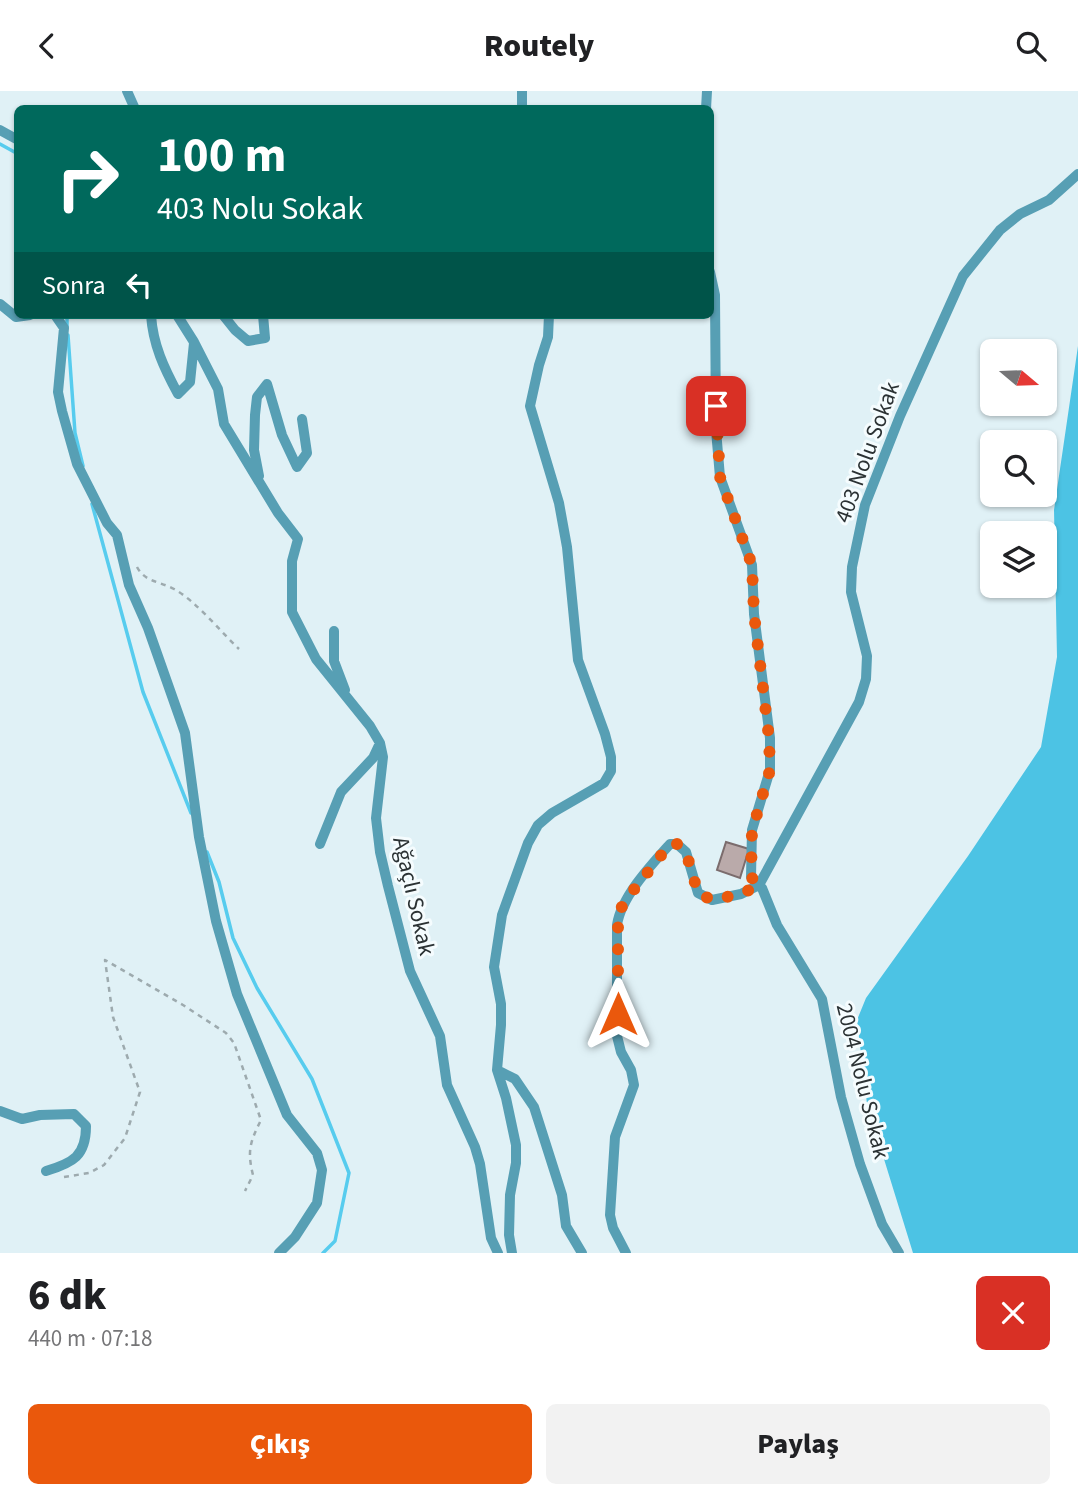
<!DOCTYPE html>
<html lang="tr">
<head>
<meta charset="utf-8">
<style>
  body { margin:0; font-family:"Source Sans 3",sans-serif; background:#f2f2f2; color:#202124; height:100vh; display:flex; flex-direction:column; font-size:26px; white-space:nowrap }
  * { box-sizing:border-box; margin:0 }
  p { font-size:23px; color:#757577 }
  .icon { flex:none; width:38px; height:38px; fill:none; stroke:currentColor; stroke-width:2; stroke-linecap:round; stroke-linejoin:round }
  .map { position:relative; height:1162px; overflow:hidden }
  .panel { display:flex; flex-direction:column; background:#fff; flex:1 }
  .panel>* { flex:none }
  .guide { position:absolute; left:14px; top:14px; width:700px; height:214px; border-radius:10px; box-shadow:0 2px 5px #0004; background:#00695c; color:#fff; overflow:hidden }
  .needle { width:46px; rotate:109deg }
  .fabs { position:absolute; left:980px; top:248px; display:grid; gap:14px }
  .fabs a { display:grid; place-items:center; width:77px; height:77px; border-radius:10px; background:#fff; box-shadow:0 2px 5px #0004; font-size:35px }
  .pin { position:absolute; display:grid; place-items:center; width:60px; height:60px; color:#fff; margin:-30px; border-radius:14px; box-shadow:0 4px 10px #0006 }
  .me { position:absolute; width:77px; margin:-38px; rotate:0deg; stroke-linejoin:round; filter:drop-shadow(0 0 5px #0008) }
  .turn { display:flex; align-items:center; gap:24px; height:147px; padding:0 28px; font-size:32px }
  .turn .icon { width:91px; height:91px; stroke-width:2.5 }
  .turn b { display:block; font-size:49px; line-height:60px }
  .then { display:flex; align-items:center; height:66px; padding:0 28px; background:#0003; gap:14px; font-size:26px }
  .round { display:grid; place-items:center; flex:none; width:74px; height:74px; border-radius:10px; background:#f2f2f2 }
  .summary { display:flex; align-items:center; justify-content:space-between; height:119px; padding:0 28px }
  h1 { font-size:42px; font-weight:800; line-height:52px }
  .cta { display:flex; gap:14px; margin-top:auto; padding:14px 28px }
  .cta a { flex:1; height:80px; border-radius:10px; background:#ea580c; color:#fff; font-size:28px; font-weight:800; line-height:80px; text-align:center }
  .cta a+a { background:#f2f2f2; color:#202124 }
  header { display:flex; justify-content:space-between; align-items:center; height:91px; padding:0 28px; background:#fff; font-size:32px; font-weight:800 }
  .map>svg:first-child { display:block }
  .forest { fill:#4cc3e4 }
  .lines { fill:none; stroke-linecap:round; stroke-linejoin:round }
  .stream { stroke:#57ccee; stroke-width:3.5 }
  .building { fill:#baaaaa; stroke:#7b6c6d; stroke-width:2 }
  .path { stroke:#9daaae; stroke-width:2.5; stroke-dasharray:5 5; stroke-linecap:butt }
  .minor { stroke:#579fb4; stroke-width:10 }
  .route { stroke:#ea580c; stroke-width:12; stroke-dasharray:0 21.6 }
  .labels { text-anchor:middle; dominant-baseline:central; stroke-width:6; stroke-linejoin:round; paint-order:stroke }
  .street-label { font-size:23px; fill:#2b3234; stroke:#f5fcfe }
</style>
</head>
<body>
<header><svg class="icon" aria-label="back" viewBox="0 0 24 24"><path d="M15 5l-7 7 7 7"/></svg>Routely<svg class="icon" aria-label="search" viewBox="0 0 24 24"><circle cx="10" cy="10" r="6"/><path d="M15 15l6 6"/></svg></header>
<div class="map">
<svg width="1078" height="1162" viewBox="0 0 1078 1162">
  <rect width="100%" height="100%" fill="#e0f1f6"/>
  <path class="forest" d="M1078,255v907h-165l-46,-149 -10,-84 9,-22 102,-142 73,-109 16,-90 -3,-147z"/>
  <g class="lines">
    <path class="stream" d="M0,53l18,10
      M67,224v12
      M68,244l7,98 8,33
      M92,413l51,188 48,121
      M207,761l12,30 14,56 24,50 55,91 37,94 -14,68 -12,12"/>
  </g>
  <path class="building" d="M726,751l23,7 -9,29 -23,-8z"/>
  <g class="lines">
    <path class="path" d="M137,476c8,15 22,14 37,22 22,12 46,42 65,60
      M64,1086l25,-4 15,-8 21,-27 15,-46 -27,-75 -8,-57 78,45 43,28 8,10 27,77c-11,22 -14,31 -8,55l-8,16"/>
    <path class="minor" d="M127,0l8,18
      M522,18v-18
      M706,18l1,-18
      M0,39l18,10
      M710,181l5,23 1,135 4,47 32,88 2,49 16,124v32l-18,60 -1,47 11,11 15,37 45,74 19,98 19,67 22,60 17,29
      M0,213l16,13 14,-2
      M55,224l9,13 -6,64 4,19 15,53 30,59 10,12 12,50 19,43 37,105 14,104 17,84 21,73 50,121 30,38 5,17 -5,33 -22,34 -16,16
      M151,224c2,30 13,53 27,79l12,-12 4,-39
      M177,224l17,27 24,47 6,35 54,89 20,26 -6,22v51l24,47 54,67 10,17 3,14 -7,61 4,34 8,34 22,85 30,65 7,49 28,62 5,17 11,74 7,15
      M223,224l12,15 13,11 17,-3 -2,-23
      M259,385l-5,-26 1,-35 2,-18 10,-13 15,51 15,32 10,-14 -5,-34
      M334,540v30l11,29
      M320,753l21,-52 32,-34 7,-15
      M497,979l18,9 19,28 28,88 4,31 16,27
      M0,1020l22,8 18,-4 34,-1 12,12c0,30 -13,37 -40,45
      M512,1162l-3,-18 1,-40 6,-32v-18l-10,-47 -9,-28 4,-45v-21l-7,-37 8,-52 26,-72 10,-18 14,-12 52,-30 7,-12v-14l-6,-23 -27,-74 -11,-113 -8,-44 -29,-97 9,-41 9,-28 1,-22
      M626,1162l-13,-25 -3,-13 5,-78 19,-52 -3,-15 -10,-18 -4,-16v-111c4,-28 34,-60 53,-81h7l9,8 12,41 14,7 29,-6 18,-9 100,-183 7,-23 1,-23 -16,-64 1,-25 13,-62 35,-89 63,-140 37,-46 20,-16 29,-14 29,-26"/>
  </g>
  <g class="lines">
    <path class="route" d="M618,923v-100l7,-13 45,-57h7l9,8 12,41 14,7 29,-6 18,-9 -8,-8 1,-46 18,-61 -1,-32 -15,-124 -2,-49 -32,-88 -4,-71"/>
  </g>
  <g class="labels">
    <g class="street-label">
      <text transform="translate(867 361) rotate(-70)">403 Nolu Sokak</text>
      <text transform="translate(414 805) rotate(77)">Ağaçlı Sokak</text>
      <text transform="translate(863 990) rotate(76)">2004 Nolu Sokak</text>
    </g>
  </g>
</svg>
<div class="fabs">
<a><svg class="needle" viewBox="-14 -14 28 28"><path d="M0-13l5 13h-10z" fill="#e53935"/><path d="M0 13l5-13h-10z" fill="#757577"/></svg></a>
<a><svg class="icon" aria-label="search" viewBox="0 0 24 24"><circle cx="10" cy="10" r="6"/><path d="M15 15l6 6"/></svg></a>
<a><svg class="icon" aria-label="layers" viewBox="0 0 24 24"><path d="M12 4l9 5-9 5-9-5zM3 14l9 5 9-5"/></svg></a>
</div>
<div class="pin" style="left:716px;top:315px;background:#d93025"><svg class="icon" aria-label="arrive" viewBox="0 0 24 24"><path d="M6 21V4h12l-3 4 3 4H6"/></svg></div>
<svg class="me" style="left:618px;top:923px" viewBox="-20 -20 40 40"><path d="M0-17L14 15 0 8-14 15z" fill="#ea580c" stroke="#fff" stroke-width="4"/></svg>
<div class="guide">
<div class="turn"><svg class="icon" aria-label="right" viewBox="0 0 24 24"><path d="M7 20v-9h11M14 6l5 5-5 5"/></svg><div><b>100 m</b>403 Nolu Sokak</div></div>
<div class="then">Sonra<svg class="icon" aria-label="left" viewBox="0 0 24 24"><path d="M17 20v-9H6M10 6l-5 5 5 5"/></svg></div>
</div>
</div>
<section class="panel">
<div class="summary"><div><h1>6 dk</h1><p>440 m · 07:18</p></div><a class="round" style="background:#d93025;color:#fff"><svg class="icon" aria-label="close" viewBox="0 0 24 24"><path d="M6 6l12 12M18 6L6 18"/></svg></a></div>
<div class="cta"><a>Çıkış</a><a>Paylaş</a></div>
</section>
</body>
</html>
